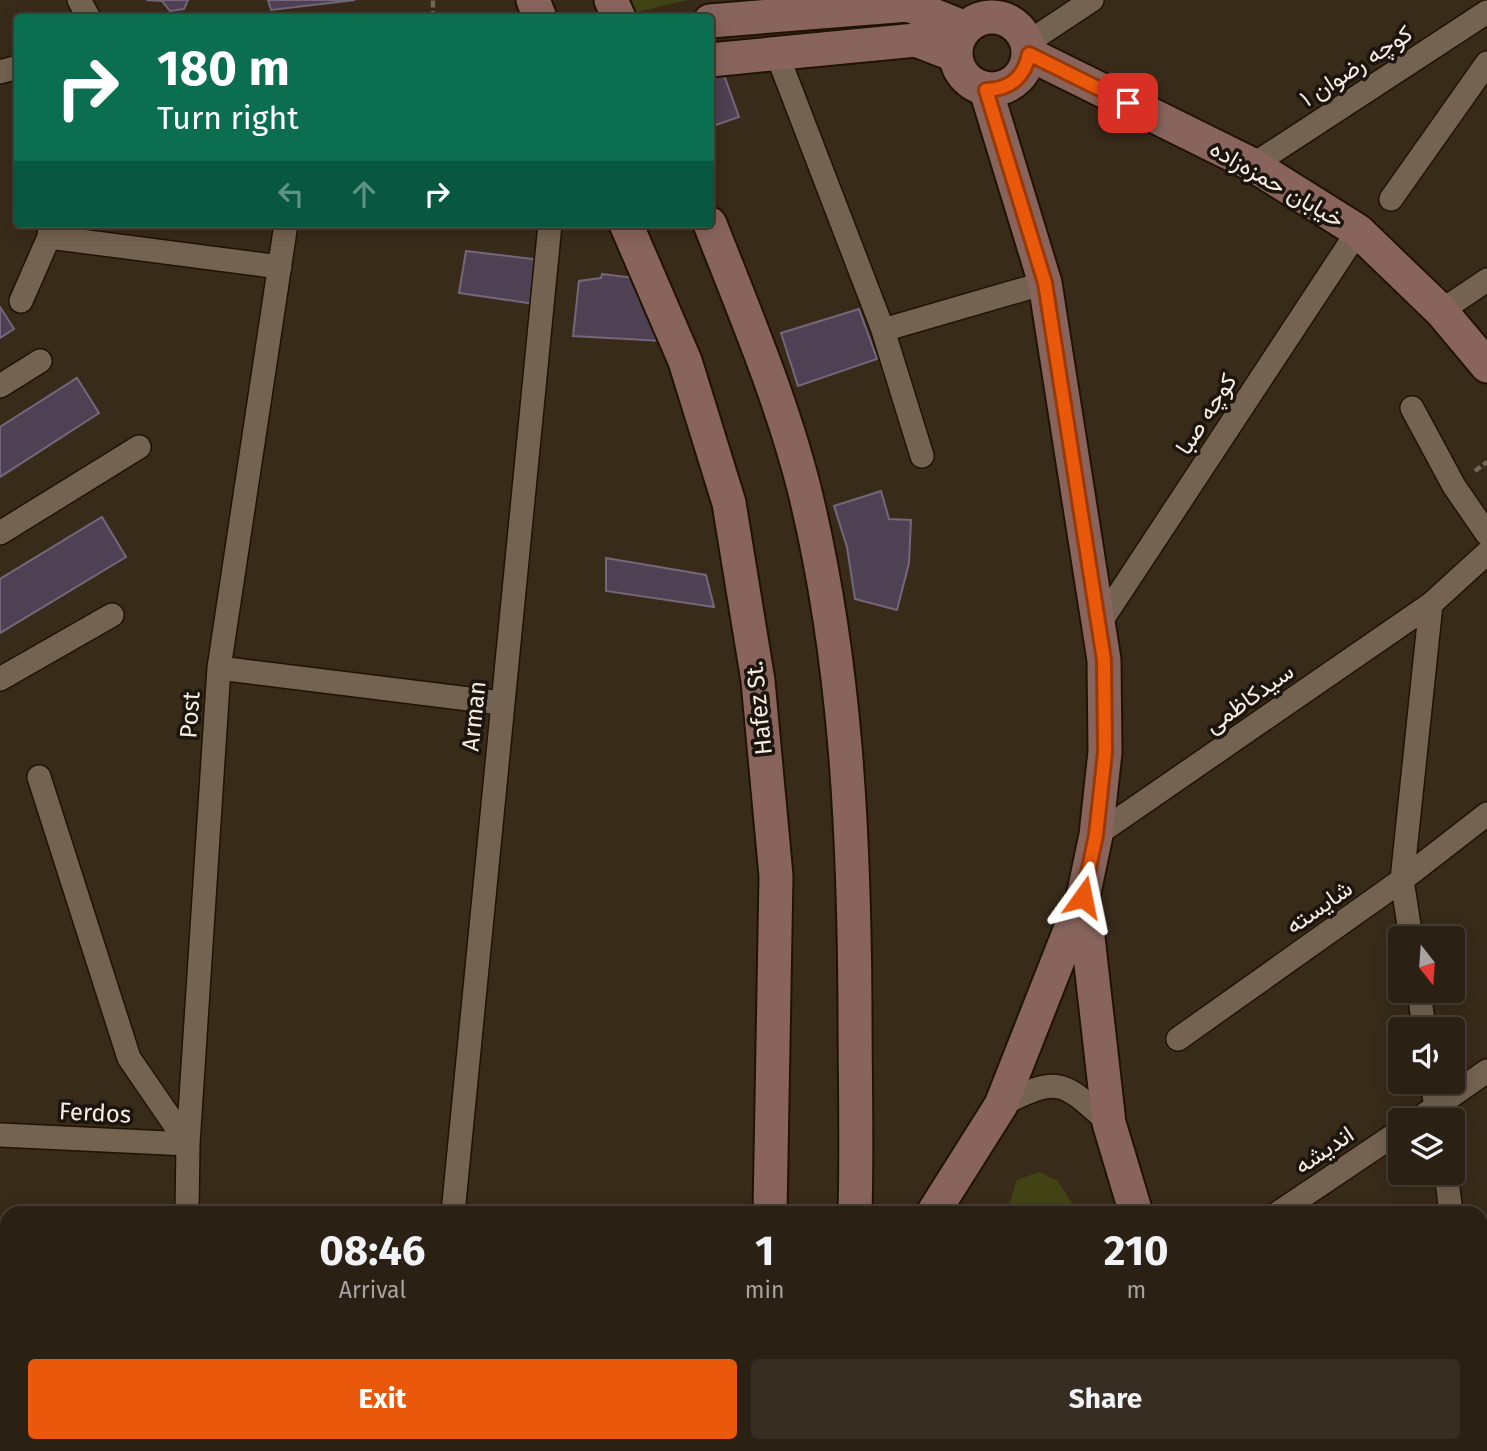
<!DOCTYPE html>
<html lang="en">
<head>
<meta charset="utf-8">
<style>
  body { margin:0; font-family:"Fira Sans",Vazirmatn,sans-serif; background:#372d22; color:#f1f3f6; height:100vh; display:flex; flex-direction:column; font-size:26px; white-space:nowrap }
  * { box-sizing:border-box; margin:0 }
  p { font-size:23px; color:#a6a3a0 }
  .icon { flex:none; width:38px; height:38px; fill:none; stroke:currentColor; stroke-width:2; stroke-linecap:round; stroke-linejoin:round }
  .map { position:relative; flex:1; overflow:hidden }
  .side { position:absolute; left:0px; top:1206px; width:1488px; height:247px; display:flex; flex-direction:column; background:#2b2014; border-radius:21px 21px 0 0; box-shadow:0 4px 18px #0003,0 0 0 2px #473e34 }
  .side>* { flex:none }
  .hud { position:absolute; left:14px; top:14px; width:700px; height:214px; border-radius:7px; box-shadow:0 4px 18px #0003,0 0 0 2px #473e34; background:#0b6e4f; color:#fff; overflow:hidden }
  .needle { width:46px; rotate:163deg }
  .tools { position:absolute; left:1388px; top:926px; display:grid; gap:14px }
  .tools a { display:grid; place-items:center; width:77px; height:77px; border-radius:7px; background:#2b2014; box-shadow:0 4px 18px #0003,0 0 0 2px #473e34; font-size:35px }
  .pin { position:absolute; display:grid; place-items:center; width:60px; height:60px; color:#fff; margin:-30px; border-radius:14px; box-shadow:0 4px 10px #0006 }
  .me { position:absolute; width:77px; margin:-38px; rotate:12deg; stroke-linejoin:round; filter:drop-shadow(0 0 5px #0008) }
  .turn { display:flex; align-items:center; gap:24px; height:147px; padding:0 28px; font-size:32px }
  .turn .icon { width:91px; height:91px; stroke-width:2.5 }
  .turn b { display:block; font-size:49px; line-height:60px }
  .lanes { display:flex; align-items:center; height:66px; padding:0 28px; background:#0003; justify-content:center; gap:35px; direction:ltr }
  .lanes .off { opacity:.35 }
  .eta { display:flex; justify-content:space-evenly; align-items:center; height:119px; text-align:center }
  .eta b { font-size:42px; font-weight:700; line-height:49px }
  .primary-button { display:flex; gap:14px; margin-top:auto; padding:14px 28px }
  .primary-button a { flex:1; height:80px; border-radius:7px; background:#ea580c; color:#fff; font-size:28px; font-weight:700; line-height:80px; text-align:center }
  .primary-button a+a { background:#372d22; color:#f1f3f6 }
  .map>svg:first-child { display:block }
  .green { fill:#424315 }
  .building { fill:#4e4153; stroke:#75677b; stroke-width:2 }
  .lines { fill:none; stroke-linecap:round; stroke-linejoin:round }
  .street-casing { stroke:#201304; stroke-width:26 }
  .secondary-casing { stroke:#201304; stroke-width:37 }
  .path { stroke:#746758; stroke-width:4.5; stroke-dasharray:7 3.5; stroke-linecap:butt }
  .street { stroke:#746351; stroke-width:23 }
  .secondary { stroke:#88645d; stroke-width:33 }
  .route-casing { stroke:#983908; stroke-width:18 }
  .route { stroke:#ea580c; stroke-width:12 }
  .labels { text-anchor:middle; dominant-baseline:central; stroke-width:7; stroke-linejoin:round; paint-order:stroke }
  .street-label { font-size:24px; fill:#f6ece2; stroke:#1b150d }
</style>
</head>
<body>
<div class="map">
<svg width="1487" height="1451" viewBox="0 0 1487 1451">
  <rect width="100%" height="100%" fill="#392b1a"/>
  <path class="green" d="M618,0h70l-63,15z
    M1039,1172l19,9 20,32h-72l11,-33z
    M981,1446h132l16,5h-151z"/>
  <path class="building" d="M146,0h42l-4,9 -14,2 -8,-10z
    M268,0h87l-84,10z
    M724,75l15,42 -29,10v-50z
    M466,251l75,9 -6,44 -76,-11z
    M602,274l32,4 28,63 -89,-5 6,-55 22,-3z
    M0,307l14,22 -14,9z
    M859,309l18,50 -79,27 -17,-53z
    M77,378l22,35 -99,64v-50z
    M881,491l8,28 22,1 -2,43 -12,47 -42,-11 -8,-52 -13,-41z
    M102,517l24,40 -126,76v-54z
    M606,558l100,17 8,32 -108,-16z
    M23,1446h114v5h-114z"/>
  <g class="lines">
    <defs>
      <path id="street" d="M79,0l10,18
        M1027,43l65,-43
        M777,54l106,276 162,-47
        M0,72l18,-5
        M1253,165l234,-153
        M1391,199l96,-136
        M49,237l231,30
        M21,301l28,-64 1,-13
        M1441,311l46,-31
        M883,330l39,126
        M0,386l40,-25
        M1412,408l42,78 33,48
        M0,533l139,-86
        M1098,626l260,-395
        M219,668l282,35
        M0,679l112,-64
        M39,777l90,281 59,86
        M1096,835l335,-231
        M1411,938l-9,-58 29,-276 56,-51
        M1419,990l5,39
        M1178,1039l224,-159 85,-66
        M1432,1082l6,38
        M1001,1105c59,-30 61,-24 108,18
        M1417,1120l70,-49
        M0,1135l188,9
        M1446,1172l5,41
        M187,1213l1,-69 31,-476 67,-444
        M453,1213l97,-989
        M1278,1213l122,-82
        M1480,1329l7,-4
        M1480,1422l4,29
        M170,1451l1,-5
        M436,1451v-5
        M677,1451l1,-5"/>
      <path id="secondary" d="M533,0l7,18
        M611,0l8,18
        M956 53a36 36 0 1 1 72 0a36 36 0 1 1-72 0Z
        M710,21l198,-16 58,23
        M1029,54l224,111 105,66 83,80 46,55
        M710,60l206,-20 39,15
        M626,224l59,137 44,142 29,178 18,195 -6,337
        M710,224c33,84 72,177 94,264 42,170 50,344 51,519 0,68 2,137 0,206
        M1084,902l25,221 27,90
        M933,1213l68,-108 82,-208 13,-62 9,-83 -1,-92 -59,-377 -59,-193
        M1235,1446l5,5
        M759,1451v-5
        M839,1451l1,-5"/>
    </defs>
    <use href="#street" class="street-casing"/>
    <use href="#secondary" class="secondary-casing"/>
    <path class="path" d="M433,18v-18
      M1475,471l12,-9"/>
    <use href="#street" class="street"/>
    <use href="#secondary" class="secondary"/>
  </g>
  <g class="lines">
    <defs>
      <path id="route" d="M1083,897l13,-62 9,-83 -1,-92 -59,-377 -59,-193c24,-1 38,-12 43,-36l99,49"/>
    </defs>
    <use href="#route" class="route-casing"/>
    <use href="#route" class="route"/>
  </g>
  <g class="labels">
    <g class="street-label">
      <text transform="translate(1356 66) rotate(-33)">کوچه رضوان ۱</text>
      <text transform="translate(1277 184) rotate(30)">خیابان حمزه‌زاده</text>
      <text transform="translate(1206 414) rotate(-57)">کوچه صبا</text>
      <text transform="translate(1249 698) rotate(-35)">سیدکاظمی</text>
      <text transform="translate(759 708) rotate(-96)">Hafez St.</text>
      <text transform="translate(190 715) rotate(-86)">Post</text>
      <text transform="translate(474 716) rotate(-84)">Arman</text>
      <text transform="translate(1319 907) rotate(-35)">شایسته</text>
      <text transform="translate(95 1113) rotate(3)">Ferdos</text>
      <text transform="translate(1324 1150) rotate(-34)">اندیشه</text>
    </g>
  </g>
</svg>
<div class="tools">
<a><svg class="needle" viewBox="-14 -14 28 28"><path d="M0-13l5 13h-10z" fill="#e53935"/><path d="M0 13l5-13h-10z" fill="#a6a3a0"/></svg></a>
<a><svg class="icon" aria-label="sound" viewBox="0 0 24 24"><path d="M4 9h4l5-4v14l-5-4H4zM17 9q2 3 0 6"/></svg></a>
<a><svg class="icon" aria-label="layers" viewBox="0 0 24 24"><path d="M12 4l9 5-9 5-9-5zM3 14l9 5 9-5"/></svg></a>
</div>
<div class="pin" style="left:1128px;top:103px;background:#d93025"><svg class="icon" aria-label="arrive" viewBox="0 0 24 24"><path d="M6 21V4h12l-3 4 3 4H6"/></svg></div>
<svg class="me" style="left:1083px;top:897px" viewBox="-20 -20 40 40"><path d="M0-17L14 15 0 8-14 15z" fill="#ea580c" stroke="#fff" stroke-width="4"/></svg>
<div class="hud">
<div class="turn"><svg class="icon" aria-label="right" viewBox="0 0 24 24"><path d="M7 20v-9h11M14 6l5 5-5 5"/></svg><div><b>180 m</b>Turn right</div></div>
<div class="lanes"><svg class="icon off" aria-label="left" viewBox="0 0 24 24"><path d="M17 20v-9H6M10 6l-5 5 5 5"/></svg><svg class="icon off" aria-label="ahead" viewBox="0 0 24 24"><path d="M12 20V5M6 11l6-6 6 6"/></svg><svg class="icon" aria-label="right" viewBox="0 0 24 24"><path d="M7 20v-9h11M14 6l5 5-5 5"/></svg></div>
</div>
<section class="side">
<div class="eta">
<div><b>08:46</b><p>Arrival</p></div>
<div><b>1</b><p>min</p></div>
<div><b>210</b><p>m</p></div>
</div>
<div class="primary-button"><a>Exit</a><a>Share</a></div>
</section>
</div>
</body>
</html>
